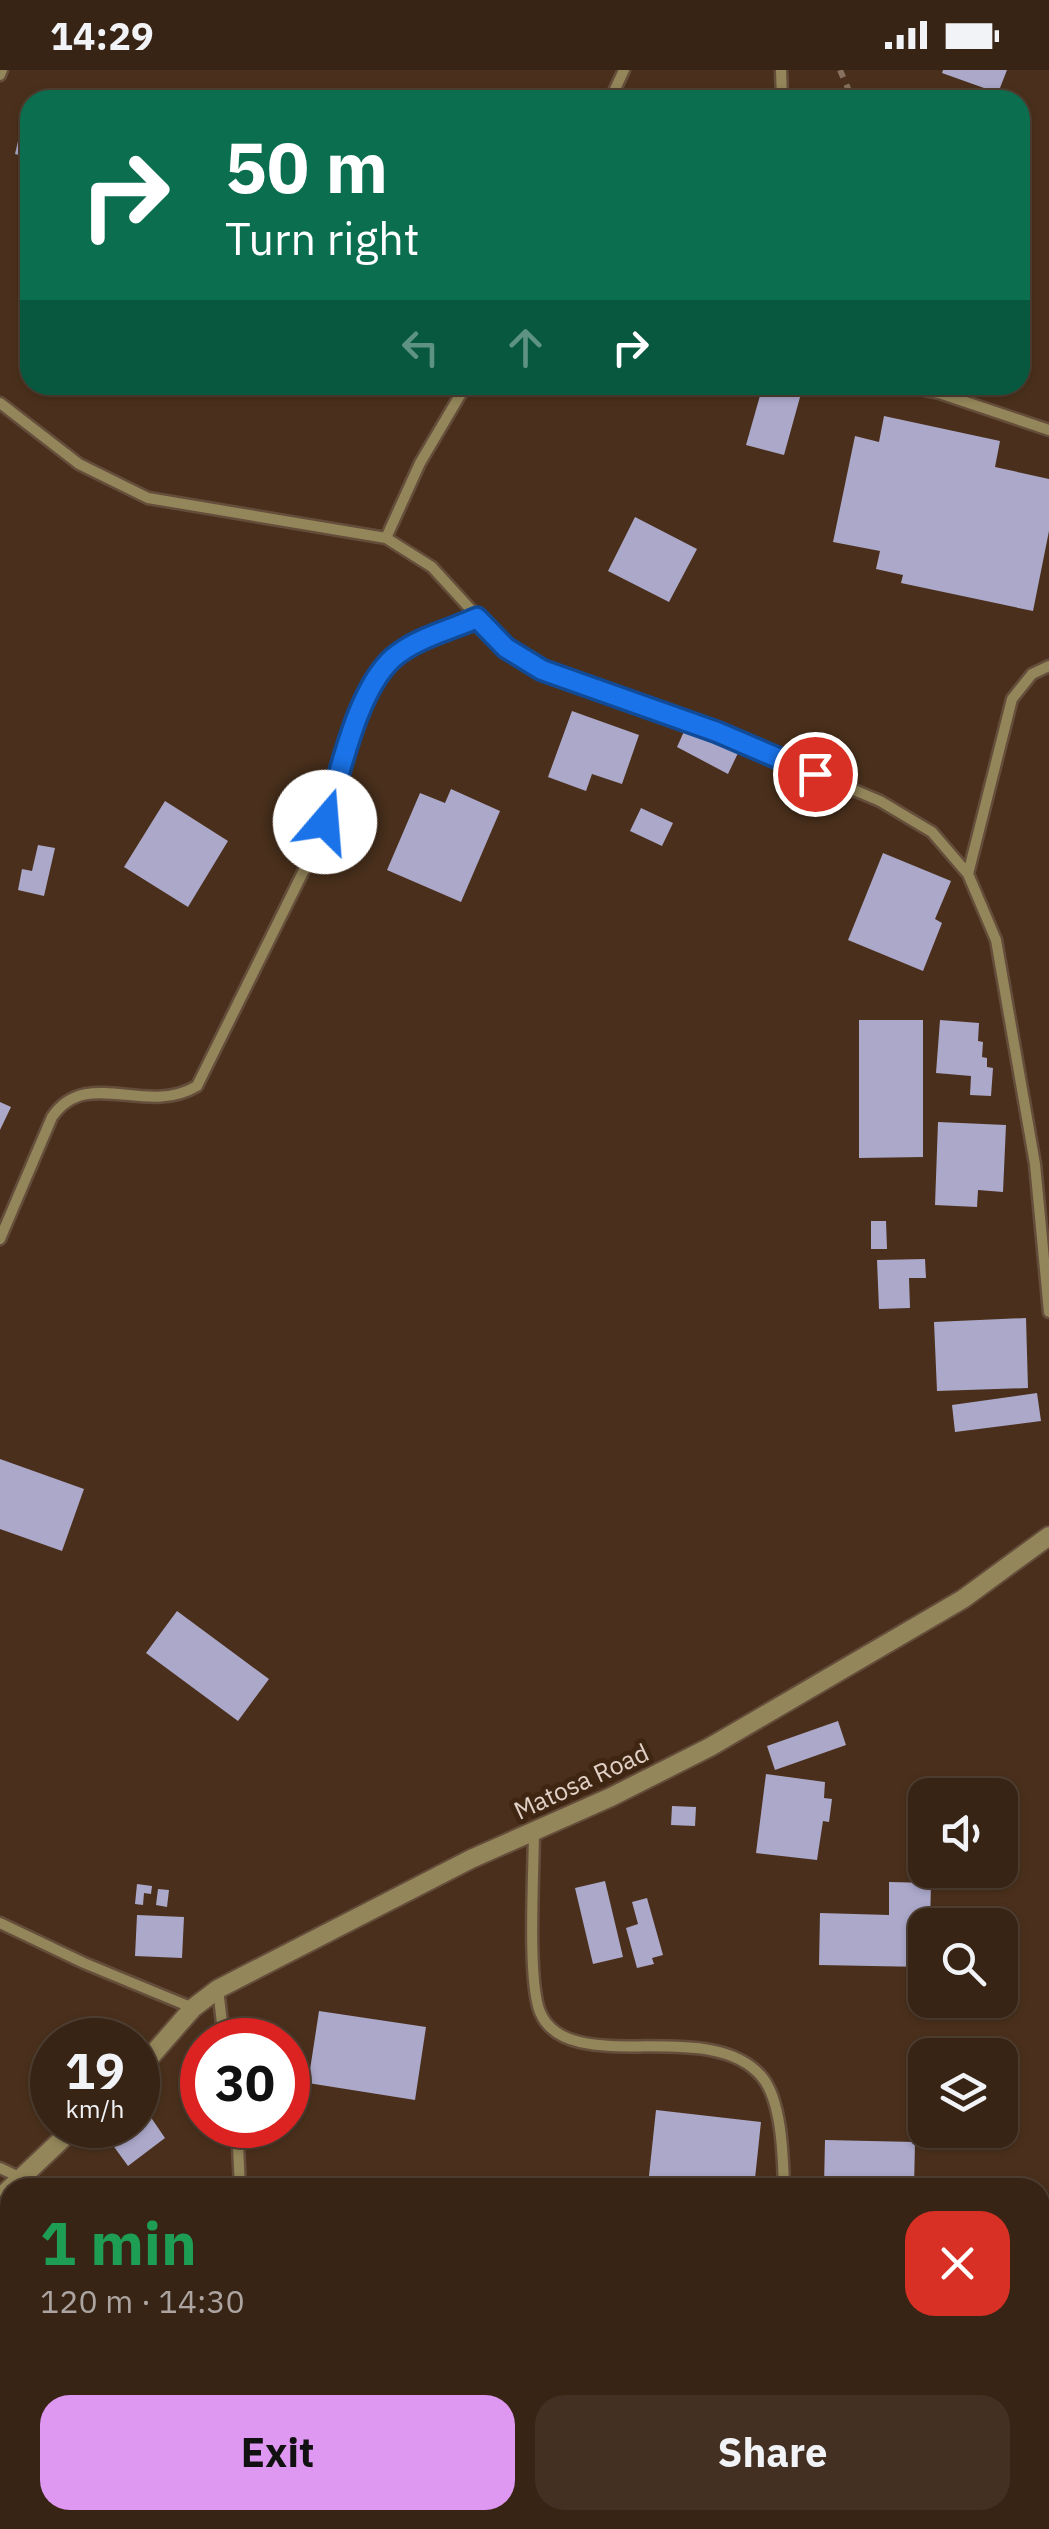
<!DOCTYPE html>
<html lang="en">
<head>
<meta charset="utf-8">
<style>
  body { margin:0; font-family:"IBM Plex Sans",sans-serif; background:#433022; color:#f1f3f6; height:100vh; display:flex; flex-direction:column; font-size:38px; white-space:nowrap }
  * { box-sizing:border-box; margin:0 }
  p { font-size:32px; color:#aba4a0 }
  .icon { flex:none; width:55px; height:55px; fill:none; stroke:currentColor; stroke-width:2; stroke-linecap:round; stroke-linejoin:round }
  .map { position:relative; flex:1; overflow:hidden }
  .drawer { position:absolute; left:0px; top:2108px; width:1050px; height:352px; display:flex; flex-direction:column; background:#382415; border-radius:30px 30px 0 0; box-shadow:0 2px 8px #0004,0 0 0 2px #524134 }
  .drawer>* { flex:none }
  .hud { position:absolute; left:20px; top:20px; width:1010px; height:305px; border-radius:30px; box-shadow:0 2px 8px #0004,0 0 0 2px #524134; background:#0b6e4f; color:#fff; overflow:hidden }
  .fabs { position:absolute; left:908px; top:1708px; display:grid; gap:20px }
  .fabs a { display:grid; place-items:center; width:110px; height:110px; border-radius:20px; background:#382415; box-shadow:0 2px 8px #0004,0 0 0 2px #524134; font-size:50px }
  .speed { position:absolute; left:30px; top:1948px; display:flex; gap:20px; font-size:50px; font-weight:700; text-align:center }
  .speed>* { display:grid; place-content:center; width:130px; height:130px; border-radius:50%; background:#382415; box-shadow:0 2px 8px #0004,0 0 0 2px #524134; line-height:1 }
  .speed small { font-size:25px; font-weight:400 }
  .speed .limit { border:15px solid #d22; background:#fff; color:#111 }
  .pin { position:absolute; display:grid; place-items:center; width:85px; height:85px; color:#fff; margin:-42px; border:5px solid #fff; border-radius:50%; box-shadow:0 2px 10px #0007 }
  .me { position:absolute; width:110px; margin:-55px; rotate:18deg; stroke-linejoin:round; filter:drop-shadow(0 0 8px #0008) }
  .turn { display:flex; align-items:center; gap:35px; height:210px; padding:0 40px; font-size:45px }
  .turn .icon { width:130px; height:130px; stroke-width:2.5 }
  .turn b { display:block; font-size:70px; line-height:85px }
  .lanes { display:flex; align-items:center; height:95px; padding:0 40px; background:#0003; justify-content:center; gap:50px; direction:ltr }
  .lanes .off { opacity:.35 }
  .round { display:grid; place-items:center; flex:none; width:105px; height:105px; border-radius:30px; background:#433022 }
  .head { display:flex; align-items:center; justify-content:space-between; height:170px; padding:0 40px }
  h1 { font-size:60px; font-weight:800; line-height:75px; color:#1e9e55 }
  .primary-button { display:flex; gap:20px; margin-top:auto; padding:20px 40px }
  .primary-button a { flex:1; height:115px; border-radius:30px; background:#de98f2; color:#111; font-size:40px; font-weight:800; line-height:115px; text-align:center }
  .primary-button a+a { background:#433022; color:#f1f3f6 }
  .status { display:flex; justify-content:space-between; align-items:center; height:70px; padding:0 50px; background:#382415; direction:ltr }
  .status svg { height:28px; fill:currentColor }
  .map>svg:first-child { display:block }
  .building { fill:#aba8ca }
  .lines { fill:none; stroke-linecap:round; stroke-linejoin:round }
  .minor-casing { stroke:#654d3b; stroke-width:15 }
  .tertiary-casing { stroke:#654d3b; stroke-width:22 }
  .path { stroke:#86705f; stroke-width:6; stroke-dasharray:8 8; stroke-linecap:butt }
  .minor { stroke:#93865a; stroke-width:10 }
  .tertiary { stroke:#93865a; stroke-width:18 }
  .route-casing { stroke:#114b97; stroke-width:25 }
  .route { stroke:#1a73e8; stroke-width:18 }
  .labels { text-anchor:middle; dominant-baseline:central; stroke-width:10; stroke-linejoin:round; paint-order:stroke }
  .street-label { font-size:25px; fill:#e2d1c6; stroke:#3f2612 }
</style>
</head>
<body>
<div class="status"><b>14:29</b><svg viewBox="0 0 49 12"><path d="M0 12V9h3v3zM5 12V6h3v6zM10 12V3h3v9zM15 12V0h3v12zM26 1h20v11H26zM47 4h2v5h-2z"/></svg></div>
<div class="map">
<svg width="1049" height="2459" viewBox="0 0 1049 2459">
  <rect width="100%" height="100%" fill="#4a301c"/>
  <path class="building" d="M943,0h64l-9,23 -56,-20z
    M22,54l8,2v32l-15,-4z
    M763,315h23l16,5 -18,65 -38,-10z
    M884,346l116,25 -5,26 54,12v52l-16,80 -132,-28 2,-8 -27,-6 4,-18 -47,-9 22,-106 24,6z
    M635,447l62,32 -28,53 -61,-31z
    M572,641l67,24 -17,49 -30,-10 -6,17 -38,-14z
    M686,657l52,26 -10,21 -51,-27z
    M451,719l49,22 -39,91 -74,-32 33,-77 25,10z
    M165,731l63,40 -40,66 -64,-40z
    M641,738l32,15 -11,23 -32,-15z
    M38,775l17,3 -11,48 -26,-6 4,-21 10,2z
    M883,783l68,28 -16,38 7,4 -19,48 -75,-31z
    M859,950h64v137l-64,1z
    M940,950l39,3 -1,18 5,1 -1,15 5,1v9l6,1 -2,28 -21,-1 1,-19 -35,-3z
    M0,1032l11,5 -11,23z
    M938,1052l68,3 -3,67 -25,-2 -1,17 -42,-2z
    M871,1151h15l1,28h-16z
    M925,1189l1,19h-17l1,30 -31,1 -2,-49z
    M1026,1248l2,70 -91,3 -3,-69z
    M1037,1323l4,28 -86,11 -3,-27z
    M0,1389l84,30 -22,62 -62,-22z
    M177,1541l92,68 -31,42 -92,-68z
    M838,1651l8,24 -71,25 -8,-24z
    M766,1704l59,8 -1,16 8,1 -3,23 -6,-1 -6,39 -61,-7z
    M672,1736l24,1 -1,19 -24,-1z
    M605,1811l18,76 -30,7 -18,-76z
    M889,1812l42,1 -1,42h-5v42l-106,-2 1,-52 69,2z
    M137,1814l15,2 -1,8 -7,-1 -1,12 -8,-1z
    M158,1819l11,1 -2,17 -11,-2z
    M647,1828l16,57 -11,3 2,6 -17,4 -11,-40 12,-4 -6,-22z
    M137,1845l47,2 -2,41 -47,-2z
    M319,1941l107,16 -11,73 -107,-17z
    M656,2040l105,12 -7,66 -106,-3z
    M150,2046l15,22 -37,28 -16,-22z
    M825,2070l90,2 -1,46 -90,-2z
    M66,2450h82l24,8 -109,1z
    M638,2450h47l-1,9h-46z"/>
  <g class="lines">
    <defs>
      <path id="minor" d="M781,0l1,30
        M0,5l2,-5
        M610,30l14,-30
        M899,315l40,8 110,37
        M0,333l79,61 69,34 238,40 46,29 74,81 36,22 175,62 163,69 52,31 36,42 28,66 39,224 14,148
        M386,468l34,-75 46,-78
        M968,804l44,-175 20,-25 17,-8
        M0,1169l52,-122c35,-51 93,0 145,-31l115,-232 46,-136 18,-39 17,-21 22,-14 62,-26
        M534,1760c0,40 -7,150 6,182 28,68 170,2 222,65 20,24 21,80 22,111
        M0,1853l84,40 109,45
        M218,1919l6,51
        M237,2055l3,63
        M0,2098l19,9
        M1040,2216l9,1
        M825,2450l1,9
        M223,2459v-9"/>
      <path id="tertiary" d="M138,2001l55,-63 25,-19 253,-130 140,-62 99,-50 253,-148 86,-63
        M0,2128l77,-73"/>
    </defs>
    <use href="#minor" class="minor-casing"/>
    <use href="#tertiary" class="tertiary-casing"/>
    <path class="path" d="M840,0l13,30"/>
    <use href="#minor" class="minor"/>
    <use href="#tertiary" class="tertiary"/>
  </g>
  <g class="lines">
    <defs>
      <path id="route" d="M325,752c15,-47 31,-131 68,-164 23,-20 57,-28 84,-40l29,30 36,22 175,62 98,42"/>
    </defs>
    <use href="#route" class="route-casing"/>
    <use href="#route" class="route"/>
  </g>
  <g class="labels">
    <g class="street-label">
      <text transform="translate(581 1711) rotate(-25)">Matosa Road</text>
    </g>
  </g>
</svg>
<div class="fabs">
<a><svg class="icon" aria-label="sound" viewBox="0 0 24 24"><path d="M4 9h4l5-4v14l-5-4H4zM17 9q2 3 0 6"/></svg></a>
<a><svg class="icon" aria-label="search" viewBox="0 0 24 24"><circle cx="10" cy="10" r="6"/><path d="M15 15l6 6"/></svg></a>
<a><svg class="icon" aria-label="layers" viewBox="0 0 24 24"><path d="M12 4l9 5-9 5-9-5zM3 14l9 5 9-5"/></svg></a>
</div>
<div class="speed"><div>19<small>km/h</small></div><div class="limit">30</div></div>
<div class="pin" style="left:815px;top:704px;background:#d93025"><svg class="icon" aria-label="arrive" viewBox="0 0 24 24"><path d="M6 21V4h12l-3 4 3 4H6"/></svg></div>
<svg class="me" style="left:325px;top:752px" viewBox="-20 -20 40 40"><circle r="19" fill="#fff"/><path d="M0-13L10 11 0 6-10 11z" fill="#1a73e8"/></svg>
<div class="hud">
<div class="turn"><svg class="icon" aria-label="right" viewBox="0 0 24 24"><path d="M7 20v-9h11M14 6l5 5-5 5"/></svg><div><b>50 m</b>Turn right</div></div>
<div class="lanes"><svg class="icon off" aria-label="left" viewBox="0 0 24 24"><path d="M17 20v-9H6M10 6l-5 5 5 5"/></svg><svg class="icon off" aria-label="ahead" viewBox="0 0 24 24"><path d="M12 20V5M6 11l6-6 6 6"/></svg><svg class="icon" aria-label="right" viewBox="0 0 24 24"><path d="M7 20v-9h11M14 6l5 5-5 5"/></svg></div>
</div>
<section class="drawer">
<div class="head"><div><h1>1 min</h1><p>120 m · 14:30</p></div><a class="round" style="background:#d93025;color:#fff"><svg class="icon" aria-label="close" viewBox="0 0 24 24"><path d="M6 6l12 12M18 6L6 18"/></svg></a></div>
<div class="primary-button"><a>Exit</a><a>Share</a></div>
</section>
</div>
</body>
</html>
